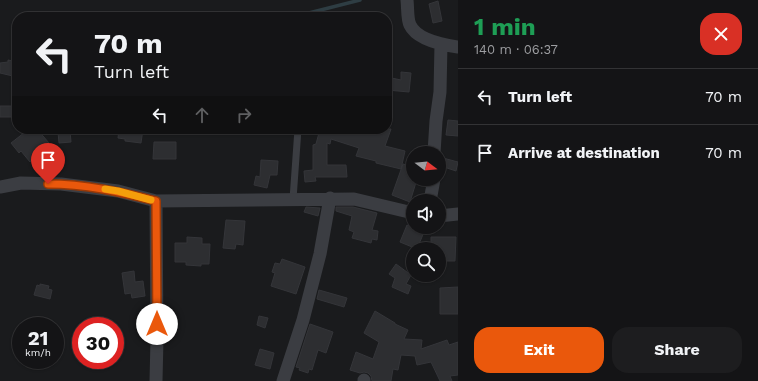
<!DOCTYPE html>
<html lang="en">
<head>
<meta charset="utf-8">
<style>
  body { margin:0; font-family:"Work Sans",sans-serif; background:#1d1d1f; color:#f1f3f6; height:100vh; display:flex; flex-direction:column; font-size:15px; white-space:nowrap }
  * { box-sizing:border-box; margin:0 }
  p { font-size:13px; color:#9d9ea1 }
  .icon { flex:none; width:22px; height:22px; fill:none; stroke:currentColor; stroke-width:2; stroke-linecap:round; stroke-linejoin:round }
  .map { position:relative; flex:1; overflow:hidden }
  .side { display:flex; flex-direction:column; background:#141416; width:300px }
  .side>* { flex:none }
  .banner { position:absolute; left:12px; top:12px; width:380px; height:122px; border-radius:16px; box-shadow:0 1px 3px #0004,0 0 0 1px #333335; background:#141416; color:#f1f3f6; overflow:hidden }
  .needle { width:26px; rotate:106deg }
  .tools { position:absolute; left:406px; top:146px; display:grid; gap:8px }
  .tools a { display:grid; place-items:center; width:40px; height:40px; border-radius:50%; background:#141416; box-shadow:0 1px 3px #0004,0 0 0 1px #333335; font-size:20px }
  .speed { position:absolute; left:12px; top:317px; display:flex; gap:8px; font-size:20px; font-weight:700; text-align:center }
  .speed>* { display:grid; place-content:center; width:52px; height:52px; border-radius:50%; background:#141416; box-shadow:0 1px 3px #0004,0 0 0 1px #333335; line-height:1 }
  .speed small { font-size:10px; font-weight:400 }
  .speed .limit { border:6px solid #d22; background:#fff; color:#111 }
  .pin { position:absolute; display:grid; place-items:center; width:34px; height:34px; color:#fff; margin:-41px -17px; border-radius:50% 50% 50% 0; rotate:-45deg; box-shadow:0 0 4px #0007 }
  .pin .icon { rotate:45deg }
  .me { position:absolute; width:44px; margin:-22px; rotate:0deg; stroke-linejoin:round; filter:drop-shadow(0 0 3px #0008) }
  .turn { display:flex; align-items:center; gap:14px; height:84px; padding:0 16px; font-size:18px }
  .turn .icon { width:52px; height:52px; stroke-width:2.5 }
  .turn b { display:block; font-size:28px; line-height:34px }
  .lanes { display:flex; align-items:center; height:38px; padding:0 16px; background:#0003; justify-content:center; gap:20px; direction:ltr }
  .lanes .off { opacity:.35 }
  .round { display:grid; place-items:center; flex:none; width:42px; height:42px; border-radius:16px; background:#1d1d1f }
  .head { display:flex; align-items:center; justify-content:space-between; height:68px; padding:0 16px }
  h1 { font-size:24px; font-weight:700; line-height:30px; color:#1e9e55 }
  .primary-button { display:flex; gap:8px; margin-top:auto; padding:8px 16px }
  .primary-button a { flex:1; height:46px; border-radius:16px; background:#ea580c; color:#fff; font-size:16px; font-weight:700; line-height:46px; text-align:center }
  .primary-button a+a { background:#1d1d1f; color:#f1f3f6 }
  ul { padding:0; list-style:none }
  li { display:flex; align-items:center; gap:12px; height:56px; padding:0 16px; border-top:1px solid #333335 }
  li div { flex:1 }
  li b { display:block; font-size:15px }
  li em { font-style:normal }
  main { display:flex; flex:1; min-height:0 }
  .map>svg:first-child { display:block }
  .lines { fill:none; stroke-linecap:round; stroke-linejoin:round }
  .stream { stroke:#2e3d43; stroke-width:3.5 }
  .building { fill:#2d2e31; stroke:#343539 }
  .service { stroke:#3b3d42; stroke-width:7 }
  .minor { stroke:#3b3d42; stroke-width:13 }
  .route-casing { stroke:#983908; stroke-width:10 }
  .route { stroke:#ea580c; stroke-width:7 }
  .slow { stroke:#f59e0b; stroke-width:7 }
</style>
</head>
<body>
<main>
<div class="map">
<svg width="458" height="381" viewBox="0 0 458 381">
  <rect width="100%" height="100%" fill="#1a1b1d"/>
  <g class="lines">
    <path class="stream" d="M293,17l67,-17"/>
  </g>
  <path class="building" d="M438,1l4,20 -9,2 -4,-19z
    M8,60l9,2v15l-17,-4v-10l8,-1z
    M401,72l10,1 -2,19 -22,-2v-13l14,3z
    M0,106h13v11h-13z
    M448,120l10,1v15l-12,-1z
    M29,129h8l12,14 -12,10 2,2 -9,7 -9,-11 -2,2 -8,-10z
    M119,129h24l-2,14 -16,-2v-2l-7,-1z
    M320,129h34l16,5 2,-5h19l-6,17 20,5 -4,18 -25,-6v-2l-20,-5 3,-8 -28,-9 -1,5 -3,-1v22h19l1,12h-32l1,4 -11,1 -1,-11 9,-1v-25l3,-1z
    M70,131l1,11 -12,1 -1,-11z
    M154,142h22v17h-23z
    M443,158l15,4 -2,9 -15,-5z
    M261,160l17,1 -1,14h-7l-3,13 -13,-3 2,-9 4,1z
    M403,164l10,3v12h4l-7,23 -18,-7z
    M306,207l14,1 -2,8 -14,-4z
    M336,207h17l24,6 -5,17 6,1 -1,9 -5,-1 -1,4 -19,-5 2,-6 -5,-2 3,-14 -16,-5z
    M226,220l19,1 -2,24 -7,-1 -1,5 -12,-1z
    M407,225l17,7 -7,17 -17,-7z
    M187,237l15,1v6h8l-1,20h-8v2l-15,-1v-3h-11v-19h12z
    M431,237h25l-1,24h-16v-12h-8z
    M282,259l23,8 -9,27 -25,-8 4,-13 -3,-1 3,-9 5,1z
    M396,264l15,11 -5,9 5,2 -3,8 -16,-7 3,-9 -6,-4z
    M134,271l1,11 8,-1 2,15 -13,2 -1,-5 -6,1 -3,-21z
    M40,284l9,2 -1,3 4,1 -2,9 -16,-4 3,-10 3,1z
    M458,287v27h-18v-26z
    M319,290l28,8 -3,9 -27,-8z
    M375,311l20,12v1l13,6 -4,9 18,1 -1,9 26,-9 2,5 9,-3v33l-8,1 2,5h-12l-9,-19 -14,3 -2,-9 -14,-1 -3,15 -5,-1 -2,12h-19l-1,-5 -3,-3 -4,-1 -4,1 -10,-3 6,-18 17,7 6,-17 -15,-9z
    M259,316l9,2 -3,10 -8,-3z
    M310,324l23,8 -7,21 -8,-3 -6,20 -3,-1 -1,4 -9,-3 1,-2 -4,-1z
    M260,349l14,4 -4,16 -15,-4z"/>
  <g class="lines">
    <path class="service" d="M293,199l5,-70"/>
    <path class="minor" d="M407,0c1,8 0,19 3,25 7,15 34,20 48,22
      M434,153l2,-32 4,-29 1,-48
      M0,187l21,-4 40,1 57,7 38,10 198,-2 59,14
      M430,201l4,-22
      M439,216l19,-2
      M156,381l1,-42 -1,-138
      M283,381l20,-61 17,-66 10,-56
      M364,381v-1"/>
  </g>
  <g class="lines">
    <defs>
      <path id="route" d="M48,184c37,0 73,8 108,17l1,123"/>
    </defs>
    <use href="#route" class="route-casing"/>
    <use href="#route" class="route"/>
    <path class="slow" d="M105,189l13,2 33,9"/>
  </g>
</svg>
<div class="tools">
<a><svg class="needle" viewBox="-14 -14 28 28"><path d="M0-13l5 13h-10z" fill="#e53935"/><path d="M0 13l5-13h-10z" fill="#9d9ea1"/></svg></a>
<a><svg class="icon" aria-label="sound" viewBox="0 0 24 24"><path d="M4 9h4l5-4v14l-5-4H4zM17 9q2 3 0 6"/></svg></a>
<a><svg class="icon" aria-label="search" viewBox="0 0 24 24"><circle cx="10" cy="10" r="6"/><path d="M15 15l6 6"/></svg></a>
</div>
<div class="speed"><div>21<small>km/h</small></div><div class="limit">30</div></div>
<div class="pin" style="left:48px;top:184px;background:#d93025"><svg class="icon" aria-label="arrive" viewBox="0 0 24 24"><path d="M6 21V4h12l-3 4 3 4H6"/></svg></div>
<svg class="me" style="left:157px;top:324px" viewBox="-20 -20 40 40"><circle r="19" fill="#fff"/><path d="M0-13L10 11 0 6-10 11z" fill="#ea580c"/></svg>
<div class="banner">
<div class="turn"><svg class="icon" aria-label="left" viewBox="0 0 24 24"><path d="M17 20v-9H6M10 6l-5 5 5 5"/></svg><div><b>70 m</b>Turn left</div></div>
<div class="lanes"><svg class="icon" aria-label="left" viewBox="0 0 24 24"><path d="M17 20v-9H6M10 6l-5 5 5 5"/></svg><svg class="icon off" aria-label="ahead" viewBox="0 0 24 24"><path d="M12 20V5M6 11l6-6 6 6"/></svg><svg class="icon off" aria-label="right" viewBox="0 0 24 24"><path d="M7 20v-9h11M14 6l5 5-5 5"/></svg></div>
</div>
</div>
<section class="side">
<div class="head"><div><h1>1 min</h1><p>140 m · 06:37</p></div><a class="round" style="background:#d93025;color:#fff"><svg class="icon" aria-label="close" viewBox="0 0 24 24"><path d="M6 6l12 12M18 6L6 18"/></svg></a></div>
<ul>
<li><svg class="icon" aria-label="left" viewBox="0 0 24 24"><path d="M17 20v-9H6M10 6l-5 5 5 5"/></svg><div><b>Turn left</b></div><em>70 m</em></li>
<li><svg class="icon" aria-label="arrive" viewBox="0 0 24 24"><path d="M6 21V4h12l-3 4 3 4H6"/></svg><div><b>Arrive at destination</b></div><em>70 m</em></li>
</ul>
<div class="primary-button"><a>Exit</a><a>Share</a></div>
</section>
</main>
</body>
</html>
